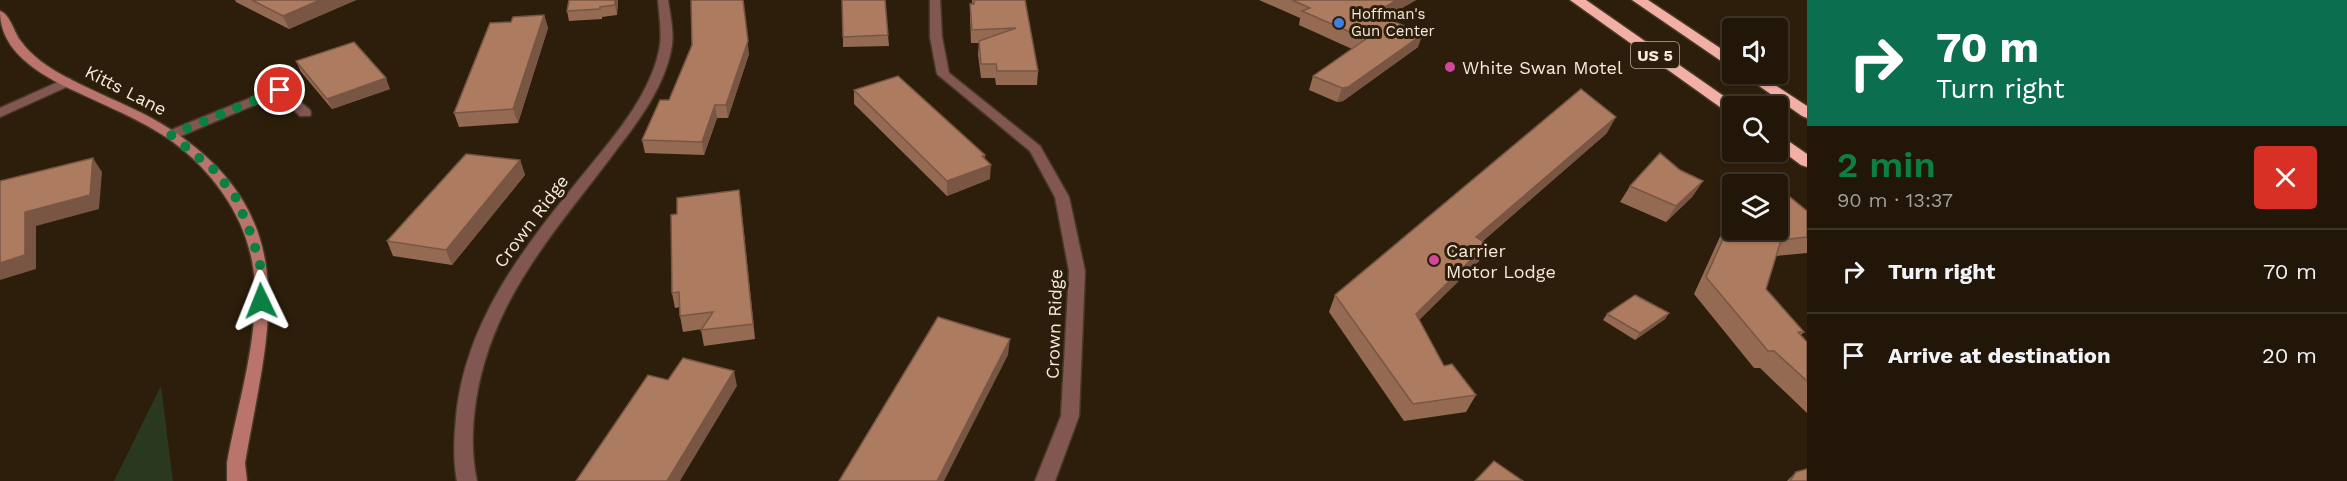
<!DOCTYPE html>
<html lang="en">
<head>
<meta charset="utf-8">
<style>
  body { margin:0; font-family:"Work Sans",sans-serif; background:#2d2316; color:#f1f3f6; height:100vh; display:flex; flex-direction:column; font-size:22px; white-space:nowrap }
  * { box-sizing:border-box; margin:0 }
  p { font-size:20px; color:#a29f9c }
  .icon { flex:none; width:33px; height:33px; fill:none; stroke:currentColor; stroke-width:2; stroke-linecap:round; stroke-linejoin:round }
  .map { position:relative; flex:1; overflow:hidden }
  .details { display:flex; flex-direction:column; background:#211608; width:540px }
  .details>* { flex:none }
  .hud { background:#0b6e4f; color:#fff; overflow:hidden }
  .tools { position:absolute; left:1722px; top:18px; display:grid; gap:12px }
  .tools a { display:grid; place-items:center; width:66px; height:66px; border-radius:6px; background:#211608; box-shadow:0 2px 4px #0004,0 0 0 2px #3e3529; font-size:30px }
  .pin { position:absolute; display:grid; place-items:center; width:51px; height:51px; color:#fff; margin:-26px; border:3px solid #fff; border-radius:50%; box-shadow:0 2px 6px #0007 }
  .me { position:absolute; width:66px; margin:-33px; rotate:358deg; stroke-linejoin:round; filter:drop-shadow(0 0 4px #0008) }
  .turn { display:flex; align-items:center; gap:21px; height:126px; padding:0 30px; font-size:27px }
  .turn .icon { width:78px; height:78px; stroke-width:2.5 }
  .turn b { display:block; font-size:42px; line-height:51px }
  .round { display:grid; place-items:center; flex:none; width:63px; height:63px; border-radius:6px; background:#2d2316 }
  .headline { display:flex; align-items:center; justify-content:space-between; height:102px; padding:0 30px }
  h1 { font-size:36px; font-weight:600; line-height:45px; color:#0b8043 }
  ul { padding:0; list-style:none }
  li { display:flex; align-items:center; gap:18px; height:84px; padding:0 30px; border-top:2px solid #3e3529 }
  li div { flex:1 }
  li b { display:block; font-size:22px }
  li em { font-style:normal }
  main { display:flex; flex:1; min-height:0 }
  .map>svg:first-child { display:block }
  .green { fill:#2b3820 }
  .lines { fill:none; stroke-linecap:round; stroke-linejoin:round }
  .lane-casing { stroke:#483a27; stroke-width:3 }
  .street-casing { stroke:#483a27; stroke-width:3 }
  .secondary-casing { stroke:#483a27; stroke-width:3 }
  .highway-casing { stroke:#483a27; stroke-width:3 }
  .lane { fill:#835751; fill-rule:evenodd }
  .street { fill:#835751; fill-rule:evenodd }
  .secondary { fill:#bb746c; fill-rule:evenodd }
  .highway { fill:#f2afa6; fill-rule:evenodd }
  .wall { fill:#946a53 }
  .shaded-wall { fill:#785643 }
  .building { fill:#ac7b60; stroke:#785643; stroke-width:1.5 }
  .route { stroke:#0b8043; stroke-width:10; stroke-dasharray:0 18 }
  .shop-dot { fill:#3f7fe0; stroke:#2c1e0a; stroke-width:2 }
  .hotel-dot { fill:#d1479c; stroke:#2c1e0a; stroke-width:2 }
  .labels { text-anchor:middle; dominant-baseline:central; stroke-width:6; stroke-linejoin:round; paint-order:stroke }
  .far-poi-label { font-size:15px; fill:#f3e9dc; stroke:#2c1e0a; text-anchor:start }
  .shield { fill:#2c1e0a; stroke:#b7ac9d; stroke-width:1.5 }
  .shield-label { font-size:16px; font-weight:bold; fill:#f3e9dc }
  .poi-label { font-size:18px; fill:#f3e9dc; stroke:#2c1e0a; text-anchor:start }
  .street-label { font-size:18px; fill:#f3e9dc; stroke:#2c1e0a }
</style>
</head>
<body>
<main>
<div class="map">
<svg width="1807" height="481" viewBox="0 0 1807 481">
  <rect width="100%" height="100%" fill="#2c1e0a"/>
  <path class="green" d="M161,386l12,95h-59z"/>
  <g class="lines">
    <defs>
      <path id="lane" d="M280,86l4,1 26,23 1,3 -1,3h-10l-22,-21 -102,43 -5,1 -7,-4 2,-3z"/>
      <path id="street" d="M658,0h10c2,15 6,30 4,45 -6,40 -34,77 -58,108 -59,79 -122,145 -138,247 -4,26 -5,55 1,81h-20c-4,-21 -3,-42 -1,-63 9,-100 73,-177 134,-252 28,-34 63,-76 70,-121 2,-15 -1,-30 -2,-45z
        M930,0h10l2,37 7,36 91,73 29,51 16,74 -6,145 -24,65h-20l26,-65 8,-145 -14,-74 -25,-46 -93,-77 -7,-37z
        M67,78l4,1v6l-71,32v-9z"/>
      <path id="secondary" d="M0,11c10,3 14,21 20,29 11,16 29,28 46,37 39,21 81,34 117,61 123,89 83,200 62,325l2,18h-20v-18c11,-62 37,-140 25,-202 -9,-48 -41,-91 -79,-119 -21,-15 -44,-26 -68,-37 -39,-19 -105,-41 -105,-94z"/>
      <path id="highway" d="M1570,0h16l152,106h-6v7l-5,-1z
        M1632,0h16l84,56v10l-5,-1z
        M1742,74h16l49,32v12l-5,-2z
        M1778,136l6,2 23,16v13l-6,-2 -23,-17z"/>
    </defs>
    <use href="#lane" class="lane-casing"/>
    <use href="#street" class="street-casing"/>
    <use href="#secondary" class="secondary-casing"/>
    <use href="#highway" class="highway-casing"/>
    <use href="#lane" class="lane"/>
    <use href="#street" class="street"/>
    <use href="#secondary" class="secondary"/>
    <use href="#highway" class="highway"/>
  </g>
  <path class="wall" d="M235,0h121l-67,29 -53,-27z
    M618,0l-1,15 -15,2v2l-33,2 -2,-10z
    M972,0h53l13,71 -1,14h-41l-1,-7h-14l-3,-24 1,-11h-8l-1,-26v-13h2z
    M1259,0h157l-31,18 33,29 -75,54 -6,1 -28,-12 4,-14 39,-27 -53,-24 1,-7z
    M544,15l4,13 -30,95 -59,4 -5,-14 57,-91z
    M888,35l1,11 -46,1v-10z
    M749,54l-21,64h-11l-13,37 -59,-2 -3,-13 27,-40z
    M296,61l94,28 -58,20 -31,-37z
    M854,90l131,65v4l5,20 -43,17 -93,-92z
    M1607,133l-124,108 -4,20 -60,59 25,46 32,29 -10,17 -62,9 -75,-109 6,-17z
    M520,160l5,15 -73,90 -59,-9 -6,-15z
    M1703,181l-11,16 -26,25 -46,-20 10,-16z
    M741,205l14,134 -51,7 -3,-16 1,-1 -19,3 -3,-16v-9l-5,1 -3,-15z
    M1807,211v42l-31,3 -10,33 38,43 -3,3 6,7v71l-47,-45h-6l-60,-74 34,-75 4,-6v17z
    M1669,313l-4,6 -30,21 -32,-20 4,-6z
    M1796,472l11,9h-20z"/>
  <path class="shaded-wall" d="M320,0h36l-67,29 -6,-13z
    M615,0h3l-1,15 -2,-10z
    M743,0l6,54 -21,64 -2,-13z
    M1397,0h19l-47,26 5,-13z
    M544,15l4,13 -30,95 -5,-14z
    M1423,34l-5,13 -75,54 -6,1 5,-14z
    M386,78l4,11 -58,20 -5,-10z
    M715,105l2,13 -13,37 -2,-13z
    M1616,117l-9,16 -139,121 8,-17z
    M985,155l-1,12 7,-2 -1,14 -43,17v-15l35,-25z
    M93,158l9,14 -3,37 -63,17v43l-36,11v-17l25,-51z
    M520,160l5,15 -73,90 -6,-15z
    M1703,181l-11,16 -26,25 10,-16z
    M739,190l2,15 14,134 -2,-15z
    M1487,244l-8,17 -71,70 8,-17z
    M1669,313l-4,6 -30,21 5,-7z
    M1010,339l-2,16 -64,126h-7z
    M734,371l3,15 -57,95h-13z"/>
  <path class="building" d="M252,0h68l-37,16z
    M569,0h46v5l-15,2v2l-33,2z
    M691,0h52l5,41 -22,64h-11l-13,37 -60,-2 18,-40h9l23,-55z
    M842,0h43l3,35 -45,2z
    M974,0h51l13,71h-41l-1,-7h-15l-2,-23 37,-13 -44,2 -2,-26h4z
    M1292,0h105l-23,13 49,21 -75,53 -6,1 -29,-12 53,-37 -64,-28 8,-3z
    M544,15l-31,94 -59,4 36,-90 21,-1 2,-5z
    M354,42l32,36 -59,21 -31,-38z
    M898,76l87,79 -3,1 9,9 -44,16 -93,-91z
    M1581,89l35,28 -140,120 11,7 -71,70 28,52 8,-2 24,31 -63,9 -78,-109z
    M1660,153l20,17 23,11 -27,25 -46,-20z
    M466,154l54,6 -74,90 -59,-9z
    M93,158l-3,37 -65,17v43l-25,8v-82z
    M739,190l14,134 -52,6 12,-18 -33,4 -1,-24 -7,1 -1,-78 6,-1v-16z
    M1790,197l17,14v26l-26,3 -15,49 38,43h-6l9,10v39l-33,-30h-6l-62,-74 26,-58v11h46v-31z
    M1635,295l34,18 -29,20 -33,-19z
    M938,317l72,22 -73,142h-98z
    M683,358l51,13 -67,110h-91l72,-106 20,5z
    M1494,461l29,20h-48z
    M1807,469v12h-17l6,-9z"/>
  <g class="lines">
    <path class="route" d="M261,301l-1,-38 -11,-34 -14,-33 -22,-27 -42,-34 109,-45"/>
  </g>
  <circle class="shop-dot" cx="1339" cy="23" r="6"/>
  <g class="hotel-dot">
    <circle cx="1450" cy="67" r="6"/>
    <circle cx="1434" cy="260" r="6"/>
  </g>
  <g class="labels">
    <g class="far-poi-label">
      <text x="1351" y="14">Hoffman's<tspan x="1351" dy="17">Gun Center</tspan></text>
    </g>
    <rect class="shield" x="1631" y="42" width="48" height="26" rx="4.5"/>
    <g class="shield-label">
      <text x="1655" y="55">US 5</text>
    </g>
    <g class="poi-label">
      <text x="1462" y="67">White Swan Motel</text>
      <text x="1446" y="250">Carrier<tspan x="1446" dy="21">Motor Lodge</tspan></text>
    </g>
    <g class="street-label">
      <text transform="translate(126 90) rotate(27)">Kitts Lane</text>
      <text transform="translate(531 221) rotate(-53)">Crown Ridge</text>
      <text transform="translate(1054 324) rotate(-88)">Crown Ridge</text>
    </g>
  </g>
</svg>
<div class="tools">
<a><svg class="icon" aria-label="sound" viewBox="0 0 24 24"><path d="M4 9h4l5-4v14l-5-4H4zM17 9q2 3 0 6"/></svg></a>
<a><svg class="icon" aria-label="search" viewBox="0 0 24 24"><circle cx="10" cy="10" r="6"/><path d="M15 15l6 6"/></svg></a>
<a><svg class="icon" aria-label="layers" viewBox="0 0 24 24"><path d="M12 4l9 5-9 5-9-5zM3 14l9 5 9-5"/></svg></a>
</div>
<div class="pin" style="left:280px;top:90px;background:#d93025"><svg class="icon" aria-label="arrive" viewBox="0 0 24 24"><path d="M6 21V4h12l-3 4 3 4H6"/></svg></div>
<svg class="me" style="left:261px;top:301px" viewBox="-20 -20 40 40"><path d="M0-17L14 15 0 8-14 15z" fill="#0b8043" stroke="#fff" stroke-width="4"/></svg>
</div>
<section class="details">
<div class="hud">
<div class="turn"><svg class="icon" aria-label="right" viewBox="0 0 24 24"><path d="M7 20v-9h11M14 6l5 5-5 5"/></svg><div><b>70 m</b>Turn right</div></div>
</div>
<div class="headline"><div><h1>2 min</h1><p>90 m · 13:37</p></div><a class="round" style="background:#d93025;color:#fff"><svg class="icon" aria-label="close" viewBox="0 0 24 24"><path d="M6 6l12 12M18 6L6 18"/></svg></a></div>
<ul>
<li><svg class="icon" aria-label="right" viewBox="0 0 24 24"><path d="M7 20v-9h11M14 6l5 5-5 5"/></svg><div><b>Turn right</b></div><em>70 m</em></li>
<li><svg class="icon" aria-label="arrive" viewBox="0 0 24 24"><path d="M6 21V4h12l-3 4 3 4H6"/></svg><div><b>Arrive at destination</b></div><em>20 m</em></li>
</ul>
</section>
</main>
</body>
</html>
